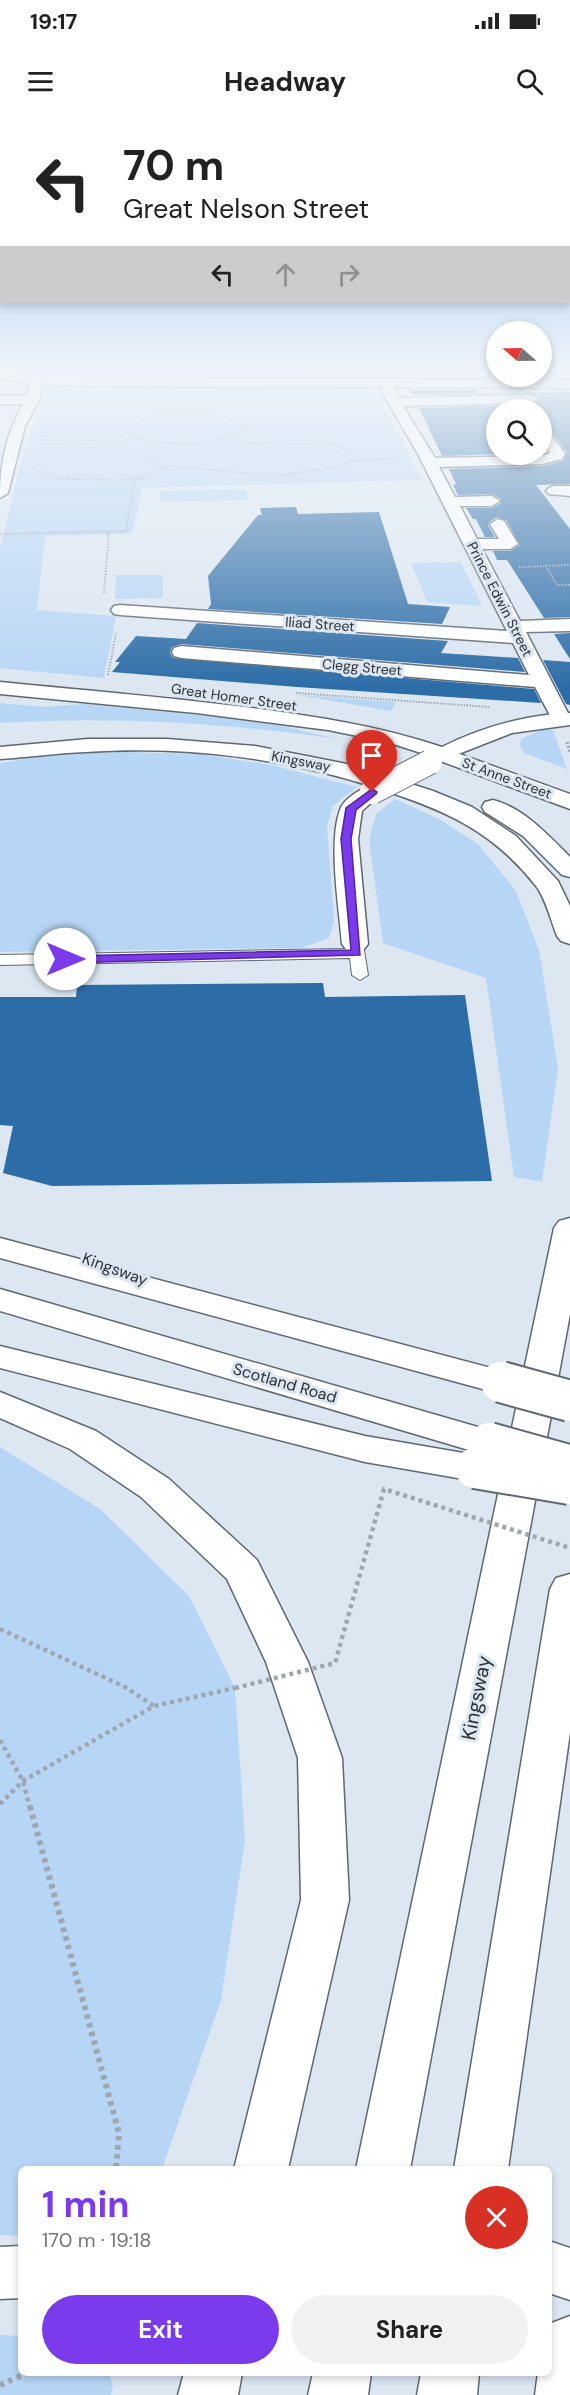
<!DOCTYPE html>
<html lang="en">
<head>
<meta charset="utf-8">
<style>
  body { margin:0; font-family:"DM Sans",sans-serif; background:#f2f2f2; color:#222; height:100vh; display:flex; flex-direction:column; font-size:22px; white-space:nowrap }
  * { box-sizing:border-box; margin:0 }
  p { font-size:20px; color:#767676 }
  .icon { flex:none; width:33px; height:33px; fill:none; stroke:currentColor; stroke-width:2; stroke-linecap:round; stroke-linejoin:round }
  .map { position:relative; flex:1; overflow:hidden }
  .panel { position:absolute; left:18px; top:2046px; width:534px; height:210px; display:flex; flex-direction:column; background:#fff; border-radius:9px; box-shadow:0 3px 9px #0003 }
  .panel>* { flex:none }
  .banner { position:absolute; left:0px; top:0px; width:570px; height:183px; box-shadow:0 3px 9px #0003; background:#fff; color:#222; overflow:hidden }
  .needle { width:39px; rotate:290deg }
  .tools { position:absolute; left:486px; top:201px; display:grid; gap:12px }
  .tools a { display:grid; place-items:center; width:66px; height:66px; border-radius:50%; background:#fff; box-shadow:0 3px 9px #0003; font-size:30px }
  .pin { position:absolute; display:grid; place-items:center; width:51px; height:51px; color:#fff; margin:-62px -26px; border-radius:50% 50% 50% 0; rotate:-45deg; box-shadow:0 0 6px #0007 }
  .pin .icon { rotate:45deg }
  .me { position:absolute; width:66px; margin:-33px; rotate:90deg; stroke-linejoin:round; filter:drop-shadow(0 0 4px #0008) }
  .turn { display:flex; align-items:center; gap:21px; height:126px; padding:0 24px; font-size:27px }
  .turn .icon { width:78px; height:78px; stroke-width:2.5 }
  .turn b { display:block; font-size:42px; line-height:51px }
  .lanes { display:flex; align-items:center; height:57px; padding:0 24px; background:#0003; justify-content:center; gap:30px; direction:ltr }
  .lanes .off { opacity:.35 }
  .round { display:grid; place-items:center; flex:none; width:63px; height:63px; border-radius:32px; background:#f2f2f2 }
  .summary { display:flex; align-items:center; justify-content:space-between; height:102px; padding:0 24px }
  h1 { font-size:36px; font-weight:700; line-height:45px; color:#7c3aed }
  .primary-button { display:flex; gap:12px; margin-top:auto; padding:12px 24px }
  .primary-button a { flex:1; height:69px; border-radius:36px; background:#7c3aed; color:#fff; font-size:24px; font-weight:700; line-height:69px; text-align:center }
  .primary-button a+a { background:#f2f2f2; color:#222 }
  .status { display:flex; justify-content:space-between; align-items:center; height:42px; padding:0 30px; background:#fff; direction:ltr }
  .status svg { height:16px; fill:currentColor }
  header { display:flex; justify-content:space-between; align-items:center; height:78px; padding:0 24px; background:#fff; font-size:27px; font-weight:700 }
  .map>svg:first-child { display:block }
  .green { fill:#b7d6f5 }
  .building { fill:#2d6da7 }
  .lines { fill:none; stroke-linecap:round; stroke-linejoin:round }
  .service-casing { stroke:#5f6871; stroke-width:2 }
  .pedestrian-casing { stroke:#5f6871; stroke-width:3 }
  .minor-casing { stroke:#5f6871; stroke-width:3 }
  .tertiary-casing { stroke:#5f6871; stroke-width:3 }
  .secondary-casing { stroke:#5f6871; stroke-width:3 }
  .trunk-casing { stroke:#5f6871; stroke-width:3 }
  .path-far4 { stroke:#9ea7af; stroke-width:1.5; stroke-dasharray:1.5 1.5; stroke-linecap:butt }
  .path-far3 { stroke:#9ea7af; stroke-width:2; stroke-dasharray:1.5 1.5; stroke-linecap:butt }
  .path-far2 { stroke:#9ea7af; stroke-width:3; stroke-dasharray:2 2; stroke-linecap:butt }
  .path-far1 { stroke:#9ea7af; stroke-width:4.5; stroke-dasharray:4 4; stroke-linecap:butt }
  .path { stroke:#9ea7af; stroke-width:6; stroke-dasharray:4.5 4.5; stroke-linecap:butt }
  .service { fill:#fff; fill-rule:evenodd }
  .pedestrian { fill:#fff; fill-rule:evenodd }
  .minor { fill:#fff; fill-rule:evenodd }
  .tertiary { fill:#fff; fill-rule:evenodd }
  .secondary { fill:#fff; fill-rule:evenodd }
  .trunk { fill:#fff; fill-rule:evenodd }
  .minor-bridge-casing { stroke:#5f6871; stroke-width:26; stroke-linecap:butt }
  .trunk-bridge-casing { stroke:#5f6871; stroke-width:44; stroke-linecap:butt }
  .path-bridge { stroke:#9ea7af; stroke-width:4.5; stroke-dasharray:4 4; stroke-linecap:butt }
  .minor-bridge { stroke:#fff; stroke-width:24 }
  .trunk-bridge { stroke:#fff; stroke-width:40 }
  .route { fill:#7c3aed; stroke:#51269a; stroke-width:1.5 }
  .labels { text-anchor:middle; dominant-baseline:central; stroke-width:6; stroke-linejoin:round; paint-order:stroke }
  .far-street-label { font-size:14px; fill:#2d3135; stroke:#dce7f2 }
  .street-label { font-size:16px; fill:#2d3135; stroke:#dce7f2 }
  .near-street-label { font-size:20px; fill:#2d3135; stroke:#dce7f2 }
</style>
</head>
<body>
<div class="status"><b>19:17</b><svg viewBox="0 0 49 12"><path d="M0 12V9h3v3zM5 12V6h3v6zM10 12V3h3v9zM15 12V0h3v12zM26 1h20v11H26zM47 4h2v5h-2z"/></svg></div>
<header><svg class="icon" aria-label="menu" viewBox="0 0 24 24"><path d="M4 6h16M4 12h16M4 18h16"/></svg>Headway<svg class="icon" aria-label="search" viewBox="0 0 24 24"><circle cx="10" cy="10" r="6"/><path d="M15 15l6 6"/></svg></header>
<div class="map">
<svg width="570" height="2275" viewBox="0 0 570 2275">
  <rect width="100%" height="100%" fill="#dce7f2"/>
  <path class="green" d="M0,248h496v8h46v-8h28v11l-503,-1 -67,-7z
    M48,264l326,3 47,93 -279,8 -10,46 -87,2 -8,74 79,6 -12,62 -104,-10v-119l22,-91z
    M246,369l3,11 -88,2 -1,-11z
    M461,442l21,44 -55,-4 -16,-39z
    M116,455h47v23l-48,1z
    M299,575l97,7 -5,9z
    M0,583l44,4 39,-3 105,10 90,11 60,14c-113,-16 -225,-23 -338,-16z
    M541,610h12l14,39 -43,-16 -4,-7 1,-7z
    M125,632l75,2 71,11 86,22 -24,19 -6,20 7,95 -5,17 -28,10 -301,4v-189l52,-9z
    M395,679l44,20 39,25 38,47 23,59 19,118 -16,114 -28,-5 -28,-199 -103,-35 -14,-103 7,-26z
    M0,1327l100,62 89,87 46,92 10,152 -24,160 -59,169h-141v67l-21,-1z
    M0,2215l21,1v37h88l4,14 -2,8h-111z"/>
  <path class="building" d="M410,270h65v3l95,-1v92l-34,1 34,44v88l-26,1 -37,-58h-10l-4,-9h17l10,-6 -14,-25 -9,-3 -8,5 -1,3 7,12h-10l-9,-18h-3l-7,-11h26l9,-5v-4l-9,-5 -34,1 -5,-10 3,-1 -7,-15 93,-3 21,-5 4,-8 -18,-25 -7,-2v-16h-46v44h6l-60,2 -23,-48 111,-3 9,-7 -9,-5 -117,2z
    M296,387l2,7 81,-2 29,92 42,3 -8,17 -234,-15 3,-5 -3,-28 50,-61h4l-2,-7z
    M197,503l251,18 -7,12 77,5 7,14 -344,-28 -9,3 -2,6 3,5 361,31 7,14 -244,-16 -185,-15 8,-10h-5l21,-26 50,3z
    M570,513v26l-16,-25z
    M543,540l27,2v43l-4,-1z
    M323,863l2,14 140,-2 27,186 -440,5 -49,-13 10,-47 -13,-1v-128h76l1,-12z"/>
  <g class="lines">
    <defs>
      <path id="service" d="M355,819l8,5 5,31 -8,5 -8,-5 -2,-17 -350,7v-10l348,-6 2,-8z"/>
      <path id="pedestrian" d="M549,2121l21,7v52l-21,-7z
        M21,2126v52l-21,1v-52z"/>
      <path id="minor" d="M37,256l6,4 -4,20 -14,26 -17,67 -8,5c0,-37 6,-62 23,-94h-23v-8h26l5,-16z
        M387,260l6,4 5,14 132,-3 7,4 -7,4 -127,3 32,52 107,-2 8,-3 -8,-12v-13l5,1 18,25 -3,5 -20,5 -103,3 16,30 37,-1 8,5 -8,5h-32l17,33h22l-9,-15 8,-5 6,2 14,23 -8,5h-28l38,72 50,-2v12l-44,1 44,85 -2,6 -7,2 -7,-2 -19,-36 -354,-29 -7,-2 -2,-4 2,-4 7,-2 348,29 -16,-32 -393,-28 -6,-1 -3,-4 3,-4 6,-1 387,26 -89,-177 -36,-62 -1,-8z
        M554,366h16v10l-21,-2 -3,-3 3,-3z
        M372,665l8,2 3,5 -21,19 -4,28 10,105 -4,5 -9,3 -9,-3 -4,-5c-3,-36 -14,-102 -2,-134 3,-11 22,-22 32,-25z
        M570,2196v79h-35l3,-22h11v-49z"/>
      <path id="tertiary" d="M0,251l37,5 45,2 488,2v8l-488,-2 -45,-2 -37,-5z
        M0,562c82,8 164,15 245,25 67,9 132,18 197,40 40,-20 83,-32 128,-34v12l-58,8 -69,27 -56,-18 -59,-12 -132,-17 -196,-19z"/>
      <path id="secondary" d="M443,628l127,46v15l-135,-50 -3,-5 3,-5z"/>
      <path id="trunk" d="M88,619h79l88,7 97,19 81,26 39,16 44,29 42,45 12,25v38l-9,-3 -4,-5c-6,-15 -11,-37 -21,-50 -45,-57 -92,-76 -159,-98 -92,-30 -194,-43 -291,-36 -29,1 -57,5 -86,7v-12z
        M493,680c31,8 55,35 77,57v20l-8,-2 -39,-39 -38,-24 -3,-5 3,-5z
        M570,1098v96l-160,855h-54l198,-941 5,-7z
        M0,1118l514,136 5,8 -5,8 -13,4 -501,-136z
        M0,1169l502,145 6,9 -6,9 -13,4 -489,-145z
        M0,1226l365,90 110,19 13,4 6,9 -6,9 -13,4 -110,-19 -365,-94z
        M0,1272l96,39 73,48 88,81 51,102 34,96 7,142 -61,269h-54l67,-269 -3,-142 -32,-96 -39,-83 -86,-82 -71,-48 -70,-31z
        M570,1454v158l-62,437h-54l96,-580 6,-11z
        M184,2253h58l-4,22h-60z
        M313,2253h58l-3,22h-60z
        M421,2253h58l-2,22h-60z"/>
    </defs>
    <use href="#service" class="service-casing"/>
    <use href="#pedestrian" class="pedestrian-casing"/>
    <use href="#minor" class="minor-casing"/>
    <use href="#tertiary" class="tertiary-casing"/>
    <use href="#secondary" class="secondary-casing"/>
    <use href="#trunk" class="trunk-casing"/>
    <path class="path-far4" d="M185,293c21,1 42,2 60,14l-2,5c-34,14 -80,17 -115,2l-2,-5c17,-13 38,-14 59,-16z
      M40,320l83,1 14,-3
      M223,320c31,9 50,-1 81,0 16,0 31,5 46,11l4,11
      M150,321l-1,15 9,8 8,3
      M33,347l23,12 66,1 16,-2 33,-12 106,10 59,-9 17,-6 48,-3
      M126,409l9,-48 3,-3"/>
    <path class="path-far3" d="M0,414l126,-3 1,-4
      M546,446l23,-1
      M519,447l27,-1 11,19h13
      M104,473l5,-61
      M108,555l8,-42
      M296,573l193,14"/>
    <path class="path-far2" d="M567,622l3,11"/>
    <path class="path-far1" d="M0,1509l125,58 29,19
      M0,1620l23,41 7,27
      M0,1684l23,-23 131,-75 81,-18"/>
    <path class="path" d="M30,1686l89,327 -3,36
      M0,2265l27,-12"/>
    <use href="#service" class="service"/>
    <use href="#pedestrian" class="pedestrian"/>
    <use href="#minor" class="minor"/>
    <use href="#tertiary" class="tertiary"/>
    <use href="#secondary" class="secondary"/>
    <use href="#trunk" class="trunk"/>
    <defs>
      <path id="minor-bridge" d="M372,672l58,-30"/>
      <path id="trunk-bridge" d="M501,1262l69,19
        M489,1323l79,22
        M475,1348l95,16"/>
    </defs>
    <use href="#minor-bridge" class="minor-bridge-casing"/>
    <use href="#trunk-bridge" class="trunk-bridge-casing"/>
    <path class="path-bridge" d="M235,1568l100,-25 49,-174 186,59"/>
    <use href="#minor-bridge" class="minor-bridge"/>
    <use href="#trunk-bridge" class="trunk-bridge"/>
  </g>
  <linearGradient id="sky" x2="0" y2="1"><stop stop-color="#85baee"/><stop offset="0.44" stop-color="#eff4f9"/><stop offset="1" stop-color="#eff4f9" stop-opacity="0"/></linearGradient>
  <rect width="570" height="566" fill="url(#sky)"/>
  <path class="route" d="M372,669l5,3 -1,2 -20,16 -5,29 9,116 -295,8 -6,-4 6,-3 286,-6 -10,-111 5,-31z"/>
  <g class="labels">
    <g class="far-street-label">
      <text transform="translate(500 479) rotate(63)">Prince Edwin Street</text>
      <text transform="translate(320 504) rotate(4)">Iliad Street</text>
      <text transform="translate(362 547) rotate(5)">Clegg Street</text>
      <text transform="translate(234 577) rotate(8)">Great Homer Street</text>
      <text transform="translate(301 641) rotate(11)">Kingsway</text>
      <text transform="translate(507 658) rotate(20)">St Anne Street</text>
    </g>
    <g class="street-label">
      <text transform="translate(115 1149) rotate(20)">Kingsway</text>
      <text transform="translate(285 1263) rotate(16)">Scotland Road</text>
    </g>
    <g class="near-street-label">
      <text transform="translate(476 1578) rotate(-79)">Kingsway</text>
    </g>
  </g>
</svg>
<div class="tools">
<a><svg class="needle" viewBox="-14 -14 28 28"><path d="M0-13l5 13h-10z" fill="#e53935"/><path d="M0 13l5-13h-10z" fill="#767676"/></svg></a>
<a><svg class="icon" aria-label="search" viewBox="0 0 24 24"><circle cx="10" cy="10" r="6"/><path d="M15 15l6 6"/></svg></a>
</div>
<div class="pin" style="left:372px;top:672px;background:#d93025"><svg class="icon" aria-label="arrive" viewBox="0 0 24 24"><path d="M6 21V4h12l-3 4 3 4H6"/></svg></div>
<svg class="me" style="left:65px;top:839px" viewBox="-20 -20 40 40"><circle r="19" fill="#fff"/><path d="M0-13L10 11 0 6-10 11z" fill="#7c3aed"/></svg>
<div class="banner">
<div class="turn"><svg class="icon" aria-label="left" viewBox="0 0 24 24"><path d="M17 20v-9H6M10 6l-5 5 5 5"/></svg><div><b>70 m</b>Great Nelson Street</div></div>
<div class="lanes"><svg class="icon" aria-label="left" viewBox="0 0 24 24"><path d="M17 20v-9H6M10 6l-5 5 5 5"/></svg><svg class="icon off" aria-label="ahead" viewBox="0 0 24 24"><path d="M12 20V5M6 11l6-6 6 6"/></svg><svg class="icon off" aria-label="right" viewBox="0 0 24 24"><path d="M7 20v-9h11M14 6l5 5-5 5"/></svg></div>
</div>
<section class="panel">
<div class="summary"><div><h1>1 min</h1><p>170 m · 19:18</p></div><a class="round" style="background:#d93025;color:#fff"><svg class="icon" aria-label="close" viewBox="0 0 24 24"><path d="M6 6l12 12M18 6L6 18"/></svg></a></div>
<div class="primary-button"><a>Exit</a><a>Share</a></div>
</section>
</div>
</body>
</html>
